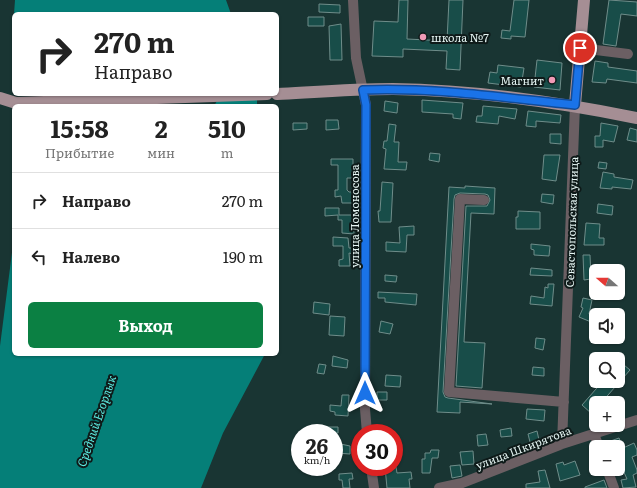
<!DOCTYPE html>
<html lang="ru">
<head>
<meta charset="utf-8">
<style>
  body { margin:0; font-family:Literata,serif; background:#f6f6f6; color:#222; height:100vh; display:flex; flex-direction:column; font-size:15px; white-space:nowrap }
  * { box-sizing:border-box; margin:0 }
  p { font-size:13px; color:#767676 }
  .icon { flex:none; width:22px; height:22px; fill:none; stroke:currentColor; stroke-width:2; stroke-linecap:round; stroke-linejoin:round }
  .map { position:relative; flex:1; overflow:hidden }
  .drawer { position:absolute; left:12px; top:104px; width:267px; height:252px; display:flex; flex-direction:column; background:#fff; border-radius:6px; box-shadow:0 1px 3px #0004 }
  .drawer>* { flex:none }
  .banner { position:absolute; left:12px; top:12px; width:267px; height:84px; border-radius:6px; box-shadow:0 1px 3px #0004; background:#fff; color:#222; overflow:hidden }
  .needle { width:26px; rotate:290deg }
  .buttons { position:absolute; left:589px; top:264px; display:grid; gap:8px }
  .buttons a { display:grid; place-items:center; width:36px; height:36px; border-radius:6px; background:#fff; box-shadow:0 1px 3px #0004; font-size:20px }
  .speed { position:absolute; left:291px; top:424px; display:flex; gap:8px; font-size:20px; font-weight:700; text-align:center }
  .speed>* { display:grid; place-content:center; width:52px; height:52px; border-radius:50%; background:#fff; box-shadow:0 1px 3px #0004; line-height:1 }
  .speed small { font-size:10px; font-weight:400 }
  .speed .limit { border:6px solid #d22; background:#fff; color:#111 }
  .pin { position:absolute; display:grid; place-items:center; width:34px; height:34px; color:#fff; margin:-17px; border:2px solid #fff; border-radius:50%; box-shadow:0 1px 4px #0007 }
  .me { position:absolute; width:44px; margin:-22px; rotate:0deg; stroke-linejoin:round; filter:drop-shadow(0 0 3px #0008) }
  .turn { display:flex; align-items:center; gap:14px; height:84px; padding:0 16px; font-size:18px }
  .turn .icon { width:52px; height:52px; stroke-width:2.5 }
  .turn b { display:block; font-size:28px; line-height:34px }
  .eta { display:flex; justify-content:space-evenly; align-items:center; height:68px; text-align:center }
  .eta b { font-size:24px; font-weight:700; line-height:28px }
  .button { display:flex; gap:8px; margin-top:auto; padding:8px 16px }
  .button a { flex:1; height:46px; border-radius:6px; background:#0b8043; color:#fff; font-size:16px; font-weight:700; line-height:46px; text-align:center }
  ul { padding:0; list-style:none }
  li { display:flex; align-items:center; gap:12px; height:56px; padding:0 16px; border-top:1px solid #e0e0e0 }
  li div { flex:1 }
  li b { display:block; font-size:15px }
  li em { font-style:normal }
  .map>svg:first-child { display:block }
  .water { fill:#057f78 }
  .building { fill:#184d49; stroke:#6f8d8a }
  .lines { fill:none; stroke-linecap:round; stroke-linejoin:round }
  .minor { stroke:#6b5f63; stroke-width:10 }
  .major { stroke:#a58e94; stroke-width:12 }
  .route-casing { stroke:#114b97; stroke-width:10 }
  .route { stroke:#1a73e8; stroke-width:7 }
  .poi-dot { fill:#f09ab6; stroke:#0e1a19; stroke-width:1.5 }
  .labels { text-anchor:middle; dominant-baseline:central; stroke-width:4; stroke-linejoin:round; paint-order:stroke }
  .poi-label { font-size:11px; fill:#e5f5f3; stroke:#0e1a19; text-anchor:start }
  .street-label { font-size:11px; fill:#e5f5f3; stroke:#0e1a19 }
  .water-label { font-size:12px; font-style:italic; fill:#5deae0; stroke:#0e1a19 }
</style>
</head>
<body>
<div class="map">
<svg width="637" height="488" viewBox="0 0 637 488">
  <rect width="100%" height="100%" fill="#193533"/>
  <path class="water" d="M15,0h211l5,14h-217z
    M257,94v12h-43l3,-5z
    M14,237v117h251l-42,79 -22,55h-201v-142z"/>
  <path class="building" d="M399,0h9l-1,39 40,2 2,-41h14l-3,70 -14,-1 1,-18 -44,-2v8l-31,-1 2,-35 24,1z
    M514,0h15l-4,37 -14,-1v3l-10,-1 1,-8 8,1z
    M609,0l28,2v14l-16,-2 -5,32 -13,-2z
    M319,4l21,1v8l-21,-1z
    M308,17h16v9h-16z
    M341,24l1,36h-12l-1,-34z
    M537,60l25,3 -2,27 -26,-3z
    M595,61l13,2v4l29,4v12l-30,-4 -1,4 -14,-1z
    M498,65l26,3 -3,19 -33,-4 2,-11 7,1z
    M422,100l41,3 -2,16 -8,-1v-4l-31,-2z
    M385,101l13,2 -1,10 -13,-2z
    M483,106l34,3 -2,10 -16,-3 -1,8 -22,-2 1,-6h5z
    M528,111l33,4 -1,8 -24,-2v6l-10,-1z
    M326,120h12l1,9 -13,1z
    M293,123h14v6l-14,1z
    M601,123l17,3 -4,16 -11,-2v7h-8v-11h5z
    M389,124l7,1 -2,17h5l-1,20h9l-1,8 -22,-1 2,-20 -3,-1 1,-7h3z
    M630,128l7,2v12l-10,-2z
    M550,134h11v10l-11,-1z
    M430,153l10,1 -1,8 -10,-2z
    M544,155h16l-4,26 -14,-2z
    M331,159h22v19h-6v12l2,2h5v11h-12l-1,-7 -6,1v-7h3v-25h-7z
    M599,162l8,1 -1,6 -8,-1z
    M603,172l11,2v3l19,3 -2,9 -19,-2v2l-12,-1z
    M382,182l11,1 -2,39h-12l-1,-11h2z
    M465,186l30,2 -1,26 -23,-1 -7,129 21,1 -3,45 -26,-2 10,-180h21l3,-6 -2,-5 -3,-1 -25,-1 -5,2 -1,4 -11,193 2,5 3,1 44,6 -32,-2v11l-23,-1 12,-225 16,1z
    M542,194l12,1 -1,9 -12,-2z
    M598,204l15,2 -1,9 -15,-2z
    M325,208h14v7h14l1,19 -12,-1v-13h-4v-5l-13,1z
    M518,211l22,1v17h-24v-12h2z
    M586,223l14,1 -1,14h5v7h-20z
    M414,226v9h-7l-1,17 -20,-1v-9l14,1 -1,-16z
    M333,237l15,1 1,10h5v6l-5,-1 1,13h-11v-6l4,-1v-13h-10z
    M531,244l19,2 -1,10 -15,-1v-5l-3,-1z
    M583,255h7l1,24 -7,1z
    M531,268l21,2v6l-22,-1z
    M385,275l12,1 -1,6 -11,-1z
    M548,284h6l-2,22 -22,-2 1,-8 13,2 1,-11 3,1z
    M378,292l39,2 -1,11 -31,-3v-4h-7z
    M583,298l9,2 -3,14 7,2v8l-17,-7 4,-9 -2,-1z
    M314,302l16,2 -1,11 -16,-2z
    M330,316l15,1 -1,19 -15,-1z
    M381,321l12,3 -3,10 -11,-2z
    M536,338l9,1 -2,11 -8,-2z
    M333,356l15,4 -1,8 -15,-2z
    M618,360l12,10 -29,33h-5v6l-4,5 -10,-9 21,-24h15z
    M319,364l7,1 -2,9 -7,-1z
    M533,367l11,1v8l-12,-1z
    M386,375l15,1 -1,11 -15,-1z
    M377,392h10v8h-10z
    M342,395h7l-1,21 -13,-1v-3l-5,-1v-6l11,1z
    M527,409l18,1 -1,11 -18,-2z
    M327,427h11v6h-12z
    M511,428l1,8 -11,1 -1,-7z
    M537,431l2,9 -9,2 -2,-8z
    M486,434l2,11 -10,1 -1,-11z
    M619,438l4,10 11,-5 3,7v5l-5,2 5,13v3l-4,2 3,12 -13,1 -2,-8 6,-1 -9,-20v-12h-13v-4z
    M336,443l14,3v8l-14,-1z
    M431,450h8l-1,8h-6l-2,15h-8v-14h3v-6h5z
    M473,451l1,13 -12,1 -2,-13z
    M575,461l5,14 -20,6 -4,-17 7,-2 1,3z
    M460,465l2,11 -10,2 -2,-12z
    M385,467h11l1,6 14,-1 1,7h-3l1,9h-23z
    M545,470l5,18h-24v-4l14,-2 -2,-11z
    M352,473l1,6h-4l1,9h-7l-1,-8h-3v-6z
    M604,480l3,8h-22v-1z"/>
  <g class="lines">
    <path class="minor" d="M353,0l3,58 10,47 -1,304 2,24
      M580,48l48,6
      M484,200l-24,-1 -11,193 115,10
      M594,434l5,13
      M562,444l13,-339
      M371,467l3,21
      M607,469l7,19
      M439,488l23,-5 100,-39 75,-24"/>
    <path class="major" d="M277,94c38,-2 77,-5 116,-5 81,1 164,13 244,29
      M0,98l16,5 251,-9
      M575,105l9,-105"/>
  </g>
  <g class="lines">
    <defs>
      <path id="route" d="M365,393l1,-288 -3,-15c71,-3 142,8 212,15l5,-57"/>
    </defs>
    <use href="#route" class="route-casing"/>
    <use href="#route" class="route"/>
  </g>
  <g class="poi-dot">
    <circle cx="423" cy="37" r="4"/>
    <circle cx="552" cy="80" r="4"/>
  </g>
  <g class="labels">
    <g class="poi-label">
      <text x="431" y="37">школа №7</text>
      <text x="544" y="80" text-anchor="end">Магнит</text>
    </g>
    <g class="street-label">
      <text transform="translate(354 216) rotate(-90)">улица Ломоносова</text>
      <text transform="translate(571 222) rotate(-88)">Севастопольская улица</text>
      <text transform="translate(523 447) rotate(-21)">улица Шкирятова</text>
    </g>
    <g class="water-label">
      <text transform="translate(96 421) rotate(-71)">Средний Егорлык</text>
    </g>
  </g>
</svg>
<div class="buttons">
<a><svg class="needle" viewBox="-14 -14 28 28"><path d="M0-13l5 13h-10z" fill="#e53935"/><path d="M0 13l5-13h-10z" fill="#767676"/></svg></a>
<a><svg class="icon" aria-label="sound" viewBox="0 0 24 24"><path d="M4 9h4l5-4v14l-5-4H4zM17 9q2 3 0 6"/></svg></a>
<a><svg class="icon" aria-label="search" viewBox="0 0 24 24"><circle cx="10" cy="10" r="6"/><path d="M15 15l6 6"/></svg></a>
<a>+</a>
<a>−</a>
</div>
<div class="speed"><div>26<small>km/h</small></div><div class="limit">30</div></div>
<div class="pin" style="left:580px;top:48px;background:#d93025"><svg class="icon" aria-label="arrive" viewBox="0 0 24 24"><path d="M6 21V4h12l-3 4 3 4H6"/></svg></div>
<svg class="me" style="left:365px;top:393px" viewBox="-20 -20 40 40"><path d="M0-17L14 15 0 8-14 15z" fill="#1a73e8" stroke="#fff" stroke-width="4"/></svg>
<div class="banner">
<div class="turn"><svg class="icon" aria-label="right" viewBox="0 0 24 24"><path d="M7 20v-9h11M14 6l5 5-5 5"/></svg><div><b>270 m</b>Направо</div></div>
</div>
<section class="drawer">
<div class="eta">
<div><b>15:58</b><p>Прибытие</p></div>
<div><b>2</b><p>мин</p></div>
<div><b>510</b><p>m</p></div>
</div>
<ul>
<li><svg class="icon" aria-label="right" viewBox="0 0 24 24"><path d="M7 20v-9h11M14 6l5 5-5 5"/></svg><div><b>Направо</b></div><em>270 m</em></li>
<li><svg class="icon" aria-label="left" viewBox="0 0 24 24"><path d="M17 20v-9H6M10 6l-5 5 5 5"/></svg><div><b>Налево</b></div><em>190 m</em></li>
</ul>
<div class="button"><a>Выход</a></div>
</section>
</div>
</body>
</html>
